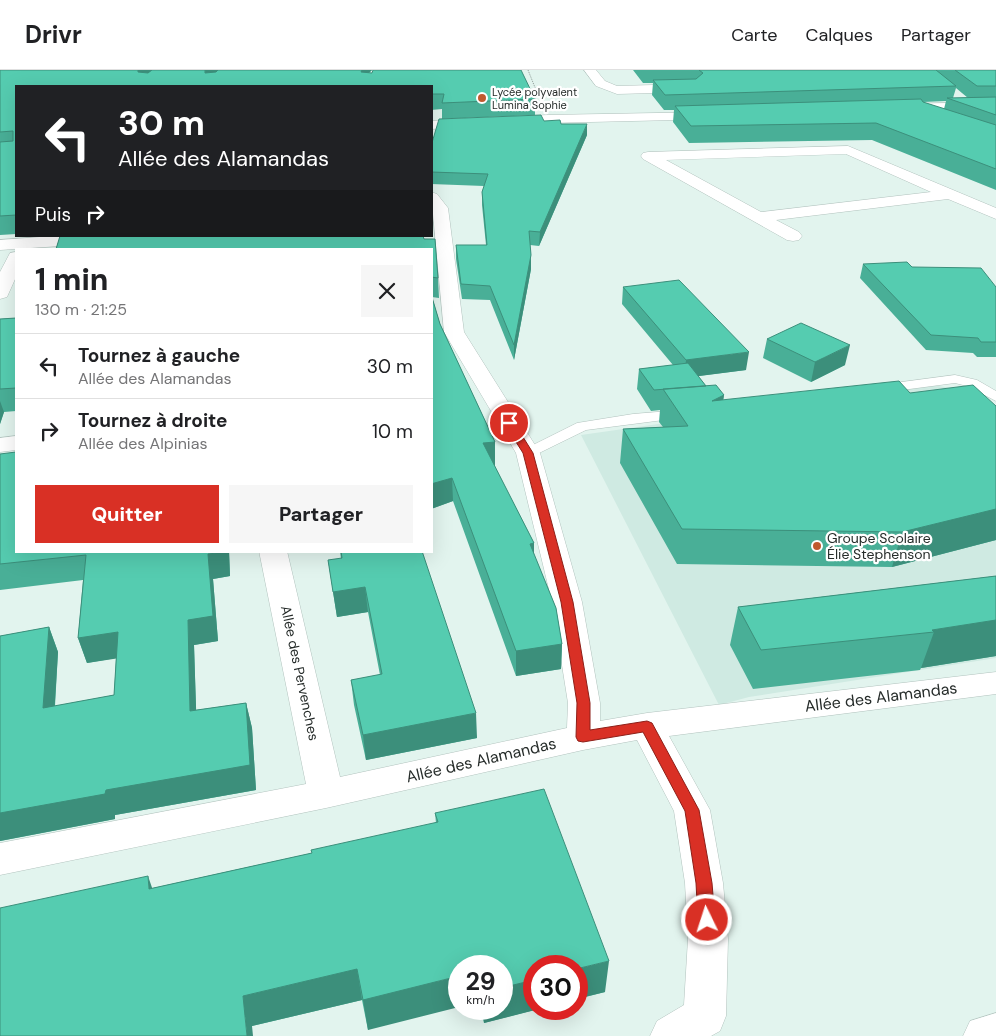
<!DOCTYPE html>
<html lang="fr">
<head>
<meta charset="utf-8">
<style>
  body { margin:0; font-family:"DM Sans",sans-serif; background:#f6f6f6; color:#202124; height:100vh; display:flex; flex-direction:column; font-size:19px; white-space:nowrap }
  * { box-sizing:border-box; margin:0 }
  p { font-size:16px; color:#757577 }
  .icon { flex:none; width:28px; height:28px; fill:none; stroke:currentColor; stroke-width:2; stroke-linecap:round; stroke-linejoin:round }
  .map { position:relative; flex:1; overflow:hidden }
  .panel { position:absolute; left:15px; top:178px; width:418px; height:305px; display:flex; flex-direction:column; background:#fff; border-radius:0px; box-shadow:0 5px 20px #0002 }
  .panel>* { flex:none }
  .guide { position:absolute; left:15px; top:15px; width:418px; height:152px; border-radius:0px; box-shadow:0 5px 20px #0002; background:#202124; color:#fff; overflow:hidden }
  .speed { position:absolute; left:448px; top:885px; display:flex; gap:10px; font-size:25px; font-weight:700; text-align:center }
  .speed>* { display:grid; place-content:center; width:65px; height:65px; border-radius:50%; background:#fff; box-shadow:0 5px 20px #0002; line-height:1 }
  .speed small { font-size:12px; font-weight:400 }
  .speed .limit { border:8px solid #d22; background:#fff; color:#111 }
  .pin { position:absolute; display:grid; place-items:center; width:42px; height:42px; color:#fff; margin:-21px; border:2px solid #fff; border-radius:50%; box-shadow:0 1px 5px #0007 }
  .me { position:absolute; width:55px; margin:-28px; rotate:356deg; stroke-linejoin:round; filter:drop-shadow(0 0 4px #0008) }
  .turn { display:flex; align-items:center; gap:18px; height:105px; padding:0 20px; font-size:22px }
  .turn .icon { width:65px; height:65px; stroke-width:2.5 }
  .turn b { display:block; font-size:35px; line-height:42px }
  .then { display:flex; align-items:center; height:48px; padding:0 20px; background:#0003; gap:10px; font-size:19px }
  .round { display:grid; place-items:center; flex:none; width:52px; height:52px; border-radius:0px; background:#f6f6f6 }
  .head { display:flex; align-items:center; justify-content:space-between; height:85px; padding:0 20px }
  h1 { font-size:30px; font-weight:800; line-height:38px }
  .primary-button { display:flex; gap:10px; margin-top:auto; padding:10px 20px }
  .primary-button a { flex:1; height:58px; border-radius:0px; background:#d93025; color:#fff; font-size:20px; font-weight:800; line-height:58px; text-align:center }
  .primary-button a+a { background:#f6f6f6; color:#202124 }
  ul { padding:0; list-style:none }
  li { display:flex; align-items:center; gap:15px; height:65px; padding:0 20px; border-top:1px solid #e0e0e0 }
  li div { flex:1 }
  li b { display:block; font-size:19px }
  li em { font-style:normal }
  header { display:flex; align-items:center; gap:30px; box-sizing:border-box; height:70px; padding:0 25px; background:#fff; border-bottom:1px solid #e0e0e0 }
  header strong { font-size:24px }
  nav { display:flex; gap:28px; margin-inline-start:auto; font-size:18px }
  .map>svg:first-child { display:block }
  .built { fill:#cfeae2 }
  .lines { fill:none; stroke-linecap:round; stroke-linejoin:round }
  .lane-casing { stroke:#b2c3be; stroke-width:1 }
  .street-casing { stroke:#b2c3be; stroke-width:1 }
  .path { stroke:#8c9995; stroke-width:1; stroke-dasharray:1 1; stroke-linecap:butt }
  .lane { fill:#fff; fill-rule:evenodd }
  .street { fill:#fff; fill-rule:evenodd }
  .wall { fill:#49af97; fill-rule:evenodd }
  .shaded-wall { fill:#3c8f7b }
  .building { fill:#55ccb0; stroke:#3c8f7b }
  .route { fill:#d93025; stroke:#8d1f18 }
  .poi-dot { fill:#c0592e; stroke:#fff; stroke-width:2 }
  .labels { text-anchor:middle; dominant-baseline:central; stroke-width:4.5; stroke-linejoin:round; paint-order:stroke }
  .far-poi-label { font-size:11px; fill:#262c2a; stroke:#fff; text-anchor:start }
  .poi-label { font-size:14px; fill:#262c2a; stroke:#fff; text-anchor:start }
  .street-label { font-size:14px; fill:#262c2a; stroke:#fff }
  .near-street-label { font-size:16px; fill:#262c2a; stroke:#fff }
</style>
</head>
<body>
<header>
<strong>Drivr</strong>
<nav><a>Carte</a><a>Calques</a><a>Partager</a></nav>
</header>
<div class="map">
<svg width="996" height="966" viewBox="0 0 996 966">
  <rect width="100%" height="100%" fill="#e2f4ee"/>
  <path class="built" d="M932,315l26,4 38,18v251l-247,39 -30,8 -138,-270z"/>
  <g class="lines">
    <defs>
      <path id="lane" d="M955,305l22,5 19,11v10l-29,-15 -12,-3 -76,10 -5,-1 -2,-3 2,-3 5,-1z
        M682,340l5,1 2,3 -2,3 -101,13 -53,26h-10l-3,-3 3,-3 54,-27 56,-9z"/>
      <path id="street" d="M584,0h12l9,11 12,5 73,-2 6,4 -6,4 -73,2 -21,-8z
        M996,32v8l-94,2 -7,-4 7,-4z
        M712,42l5,1 2,3 -2,3 -169,4 -117,6v-8l117,-6z
        M848,76l148,62v11l-48,-20 -172,21 23,12 3,4 -3,4 -6,1 -6,-1 -144,-81 -2,-3 2,-3 5,-1zM846,84l85,38 -170,20 -95,-52z
        M431,122l6,2 11,14 16,124 76,121 42,149 18,101v18l47,-8 349,-41v22l-327,42 41,74 13,73 5,56 -2,77 -6,15 -9,5h-61l7,-15 27,-16 4,-66 -3,-56 -11,-72 -37,-71 -54,10 -257,58 -326,67v-32l306,-59 -47,-233h28l53,226 227,-49 1,-25 -16,-101 -36,-149 -72,-121z
        M53,166h92l-2,4 -6,1 -137,9v-10z
        M16,182v25l-9,20 -7,2v-27l10,-19z
        M16,366v14l-16,2v-14z
        M996,943v23h-33l7,-15z"/>
    </defs>
    <use href="#lane" class="lane-casing"/>
    <use href="#street" class="street-casing"/>
    <path class="path" d="M528,0l10,25"/>
    <use href="#lane" class="lane"/>
    <use href="#street" class="street"/>
  </g>
  <path class="wall" d="M0,0h372l-3,3 166,26v16l-93,4v-10l-11,1v-24h-415v148l-16,1z
    M633,0h363v120l-124,-50 -183,3 -16,-21 1,-12h-10l-12,-15 1,-12h-10zM956,18l12,10h-15zM946,31l-2,8 -21,-7z
    M544,51l17,3 26,11 -48,111 -9,-1 1,24 -17,91 -24,-60 -28,-1 -6,-40v-14h30l-4,-40v-13l2,-6 -53,-2v-38z
    M60,166h363l1,3h11l3,39 1,20 -7,-1 8,27 55,118v23h-1l40,78v12l22,53 6,36 -1,25 -45,7 -63,-175 -22,8v-260h-375z
    M863,194l49,3 84,20v70h-19l-4,-4 -47,-3 -66,-72z
    M623,217l123,83 -48,6 8,10 18,9 -1,5 187,-7 86,13v134l-104,27 -215,-3 -57,-101 3,-34 40,-2 -4,-5 1,-12 -9,1 -14,-22 2,-20 34,-4 -51,-61z
    M16,248v93l-12,1 -4,12v-105z
    M767,269l78,26 -34,17 -48,-24z
    M0,384l16,97h213l1,25 -17,3 5,62 -24,4 2,65 50,-7 6,25 4,62 -141,25v4l-115,22v-205l49,-9 9,25 -3,54 59,-11 2,-37 -29,5 -9,-25 5,-58 -83,10z
    M340,481h82l55,187 -111,22 -12,-55 -3,-25 29,-5 -12,-63 -31,5 -9,-57 13,-1z
    M996,506v80l-75,12 -1,2 -167,19 -23,-44 8,-38z
    M435,743l170,179 -121,31 -4,-14h21v-43h-42l-91,64 -6,-30 -110,26 -99,-138 159,-35 124,-30z"/>
  <path class="shaded-wall" d="M138,0h19l-17,16z
    M205,0h16l-13,15z
    M362,0h10l-7,6 -4,-4z
    M587,54v11l-48,111 1,-14z
    M531,185v14l-17,91v-15z
    M850,275l-5,20 -34,17 4,-20z
    M749,282l-3,18 -62,8 2,-18z
    M724,325l-5,33 -7,-27z
    M0,331l4,11 -4,12z
    M495,372v23l-11,2 -1,-24z
    M452,408l1,23 -22,8v-25z
    M996,439v31l-104,27 10,-35z
    M534,473v25l-4,-24z
    M225,481h4l1,25 -17,3 5,62 -24,4 3,92 -7,-26 -2,-91 20,-66z
    M365,517l3,25 -31,5 -4,-25z
    M996,550v36l-75,12 13,-36 -2,-2z
    M49,557l9,25 -5,81 -10,-25z
    M118,562l8,25 -39,6 -9,-25z
    M562,574l-1,25 -45,7v-25z
    M246,633l6,25 4,62 -141,25v4l-115,22v-28l106,-23z
    M476,643l1,25 -111,22 -3,-25z
    M148,806l11,32 -10,-19z
    M609,891l-4,31 -29,7v-30z
    M357,899l5,31 -110,26 1,10h-6l-4,-40z
    M459,906v31l-91,23 -5,-30z
    M534,910v29h5l-55,14v-14h17v-21z"/>
  <path class="building" d="M0,0h138v2l10,1 4,-3h53v3l11,-1 2,-2h144l-1,2 11,1 1,-3h148l14,29 -93,4 2,-9h-13v-8h-415v129l-16,1v-74l13,-1v-10l-13,1z
    M699,0h237l20,16 -291,9 -12,-15 43,-1 7,-6z
    M955,0h41v16h-19z
    M996,27v18l-49,-17z
    M921,29l2,3 73,23v44l-120,-46 -185,3 -16,-20z
    M541,45l3,6 16,-1 1,4h26l-47,108 -11,-1 2,24 -17,90 -24,-59 -29,-2 -5,-39h31l-5,-53 6,-18 -57,-2v-26l8,-27z
    M60,166h363l1,3h11l3,39 -7,-1v-28h-375z
    M907,192l5,5 69,1 15,19v55h-15l-3,-4 -47,-3 -68,-71z
    M679,210l70,72 -63,8 -63,-73z
    M431,224l9,30 55,118 -12,1 51,100 -4,1 26,64 6,36 -46,7 -64,-173 -21,6z
    M16,248v70l-16,1v-70z
    M801,253l49,22 -35,17 -48,-23z
    M688,293l18,23 -52,4 -15,-21z
    M899,311l11,12 63,-8 23,21v103l-94,23 -220,-3 -59,-100 65,-3 -25,-37 53,-4 8,10 -12,6z
    M16,382v99h209v1l-17,2 5,62 -25,4 2,91 56,-8 4,62 -144,25 -1,4 -105,19v-177l49,-9 -6,81 71,-13 4,-63 -40,6 8,-83 -86,9v-110z
    M341,481h81l54,162 -113,22 -12,-55 31,-6 -17,-87 -32,5 -5,-32 14,-2z
    M996,506v44l-64,10 2,2 -173,18 -23,-43z
    M544,719l65,172 -33,8v-3h-42v14l-33,8v-22h-42v10l-96,24 -6,-31 -114,27 4,40h-247v-128l148,-32 1,13 163,-36 -1,-3 127,-28 -3,-9z"/>
  <path class="route" d="M509,350l4,1 20,32 40,149 17,101v27l57,-9 5,2 47,87 13,73 3,37 -3,5 -5,2 -6,-2 -3,-5 -2,-37 -11,-72 -42,-79 -60,10 -5,-1 -2,-4 1,-34 -16,-101 -38,-149 -19,-30z"/>
  <g class="poi-dot">
    <circle cx="482" cy="28" r="5"/>
    <circle cx="817" cy="476" r="5"/>
  </g>
  <g class="labels">
    <g class="far-poi-label">
      <text x="492" y="22">Lycée polyvalent<tspan x="492" dy="13">Lumina Sophie</tspan></text>
    </g>
    <g class="poi-label">
      <text x="827" y="468">Groupe Scolaire<tspan x="827" dy="16">Élie Stephenson</tspan></text>
    </g>
    <g class="street-label">
      <text transform="translate(300 603) rotate(78)">Allée des Pervenches</text>
    </g>
    <g class="near-street-label">
      <text transform="translate(881 627) rotate(-7)">Allée des Alamandas</text>
      <text transform="translate(481 690) rotate(-13)">Allée des Alamandas</text>
    </g>
  </g>
</svg>
<div class="speed"><div>29<small>km/h</small></div><div class="limit">30</div></div>
<div class="pin" style="left:509px;top:353px;background:#d93025"><svg class="icon" aria-label="arrive" viewBox="0 0 24 24"><path d="M6 21V4h12l-3 4 3 4H6"/></svg></div>
<svg class="me" style="left:707px;top:850px" viewBox="-20 -20 40 40"><circle r="17" fill="#d93025" stroke="#fff" stroke-width="3"/><path d="M0-11L8 9 0 5-8 9z" fill="#fff"/></svg>
<div class="guide">
<div class="turn"><svg class="icon" aria-label="left" viewBox="0 0 24 24"><path d="M17 20v-9H6M10 6l-5 5 5 5"/></svg><div><b>30 m</b>Allée des Alamandas</div></div>
<div class="then">Puis<svg class="icon" aria-label="right" viewBox="0 0 24 24"><path d="M7 20v-9h11M14 6l5 5-5 5"/></svg></div>
</div>
<section class="panel">
<div class="head"><div><h1>1 min</h1><p>130 m · 21:25</p></div><a class="round"><svg class="icon" aria-label="close" viewBox="0 0 24 24"><path d="M6 6l12 12M18 6L6 18"/></svg></a></div>
<ul>
<li><svg class="icon" aria-label="left" viewBox="0 0 24 24"><path d="M17 20v-9H6M10 6l-5 5 5 5"/></svg><div><b>Tournez à gauche</b><p>Allée des Alamandas</p></div><em>30 m</em></li>
<li><svg class="icon" aria-label="right" viewBox="0 0 24 24"><path d="M7 20v-9h11M14 6l5 5-5 5"/></svg><div><b>Tournez à droite</b><p>Allée des Alpinias</p></div><em>10 m</em></li>
</ul>
<div class="primary-button"><a>Quitter</a><a>Partager</a></div>
</section>
</div>
</body>
</html>
